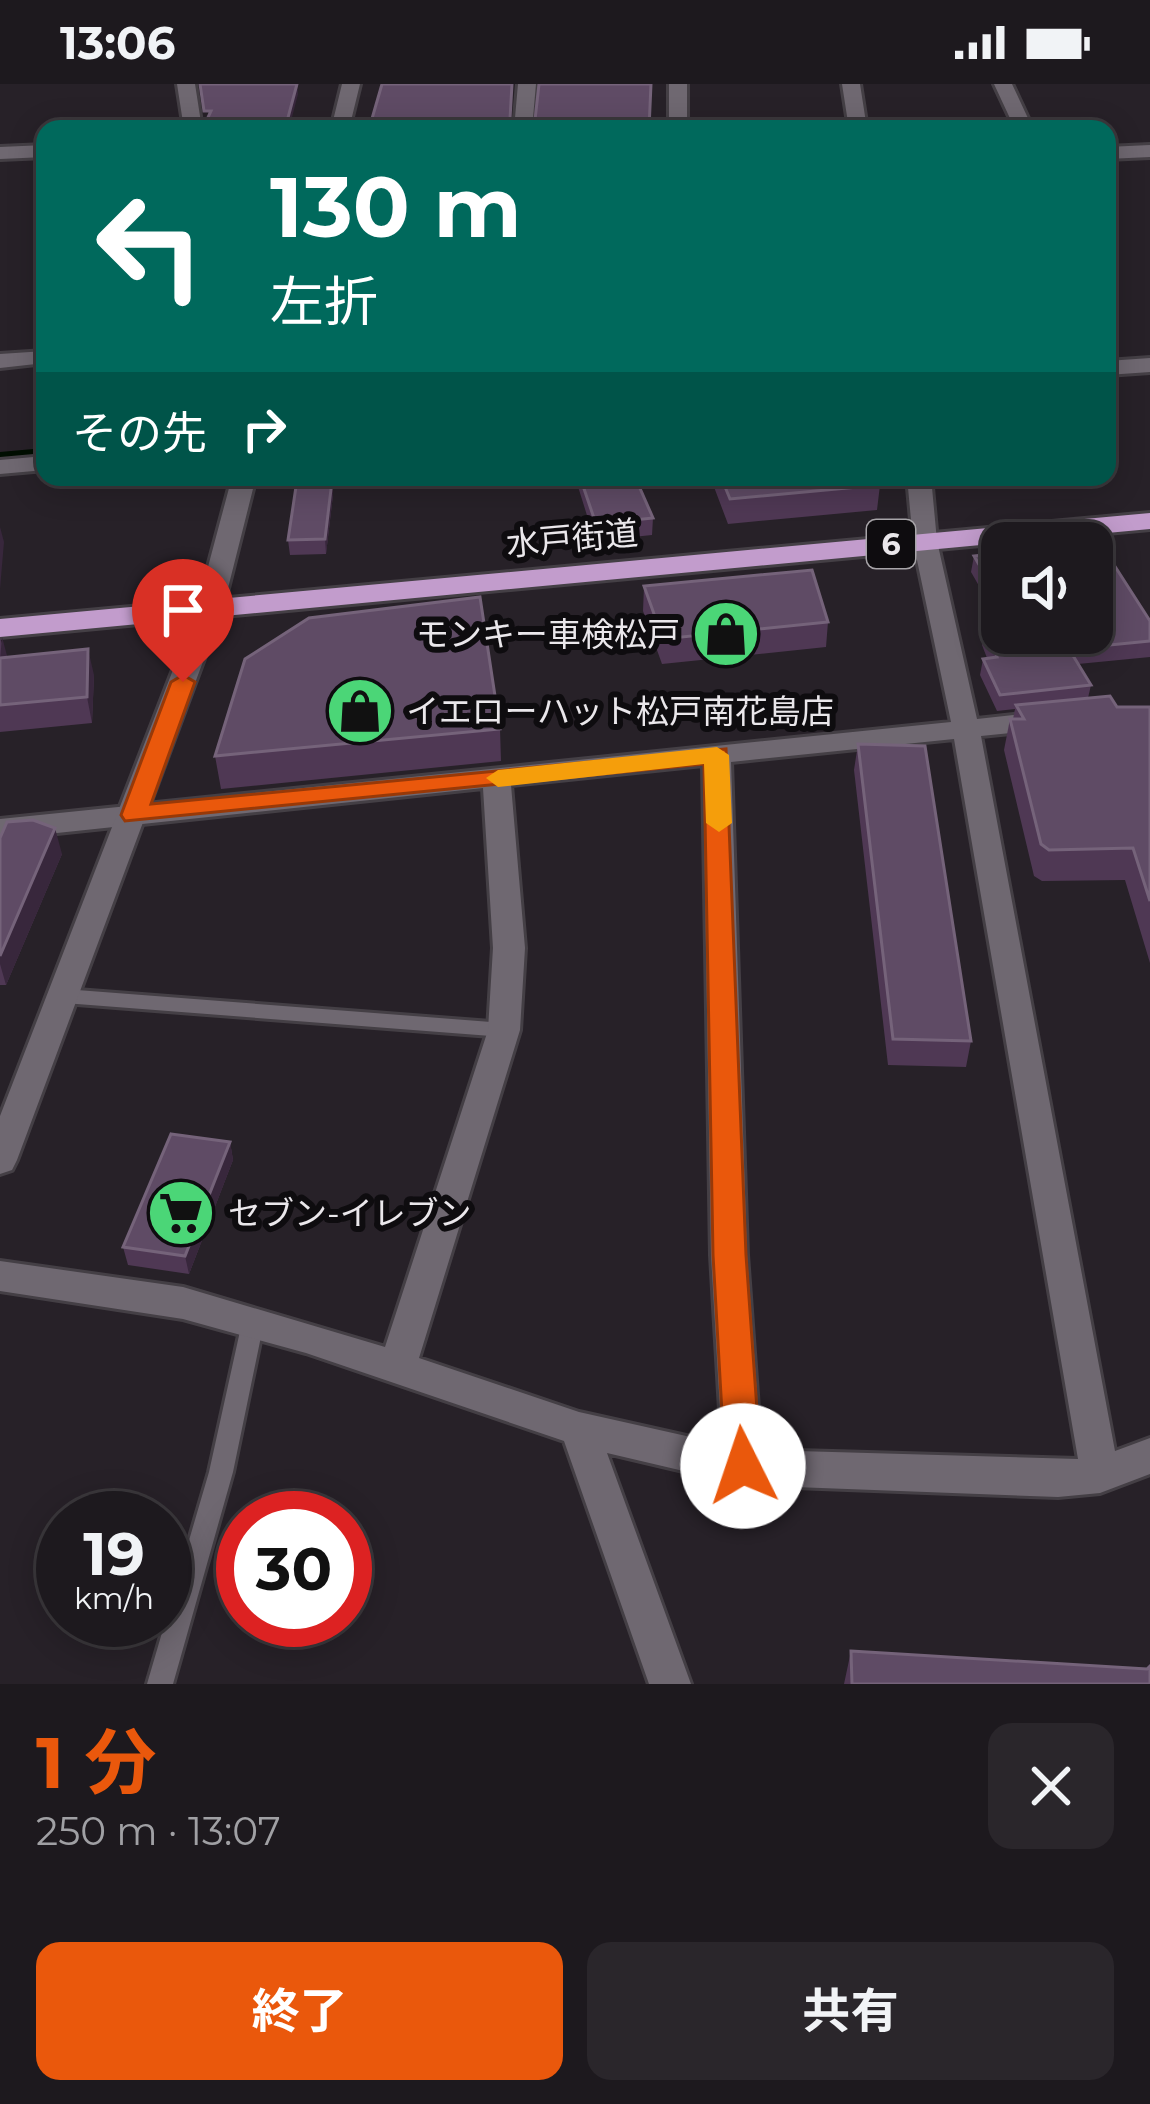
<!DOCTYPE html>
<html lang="ja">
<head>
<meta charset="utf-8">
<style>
  body { margin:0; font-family:Montserrat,"Noto Sans JP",sans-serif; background:#2a262b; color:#f1f3f6; height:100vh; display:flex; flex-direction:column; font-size:45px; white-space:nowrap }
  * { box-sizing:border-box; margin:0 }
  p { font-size:39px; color:#a0a0a4 }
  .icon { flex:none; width:66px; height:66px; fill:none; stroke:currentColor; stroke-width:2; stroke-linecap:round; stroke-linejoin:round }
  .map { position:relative; height:1600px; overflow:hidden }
  .details { display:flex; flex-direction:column; background:#1d191e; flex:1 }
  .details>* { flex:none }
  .hud { position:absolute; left:36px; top:36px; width:1080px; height:366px; border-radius:24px; box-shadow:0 6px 30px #0003,0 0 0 3px #3b383c; background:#00695c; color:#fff; overflow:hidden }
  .fabs { position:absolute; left:981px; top:438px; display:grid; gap:24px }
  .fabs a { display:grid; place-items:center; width:132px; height:132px; border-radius:24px; background:#1d191e; box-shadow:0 6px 30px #0003,0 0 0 3px #3b383c; font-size:60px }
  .speed { position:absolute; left:36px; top:1407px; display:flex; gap:24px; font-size:60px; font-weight:700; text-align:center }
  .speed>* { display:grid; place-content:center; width:156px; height:156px; border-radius:50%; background:#1d191e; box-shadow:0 6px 30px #0003,0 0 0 3px #3b383c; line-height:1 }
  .speed small { font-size:30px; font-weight:400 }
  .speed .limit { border:18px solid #d22; background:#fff; color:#111 }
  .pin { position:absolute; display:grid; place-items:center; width:102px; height:102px; color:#fff; margin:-123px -51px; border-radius:50% 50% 50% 0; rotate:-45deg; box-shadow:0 0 12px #0007 }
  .pin .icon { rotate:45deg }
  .me { position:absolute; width:132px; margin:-66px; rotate:356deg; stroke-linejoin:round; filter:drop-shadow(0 0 9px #0008) }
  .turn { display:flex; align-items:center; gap:42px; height:252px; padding:0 36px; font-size:54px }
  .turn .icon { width:156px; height:156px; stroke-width:2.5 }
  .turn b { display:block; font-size:84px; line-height:102px }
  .then { display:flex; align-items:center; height:114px; padding:0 36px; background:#0003; gap:24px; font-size:45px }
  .round { display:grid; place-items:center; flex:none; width:126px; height:126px; border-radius:24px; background:#2a262b }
  .head { display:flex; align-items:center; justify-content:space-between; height:204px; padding:0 36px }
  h1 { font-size:72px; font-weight:700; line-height:90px; color:#ea580c }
  .action { display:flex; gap:24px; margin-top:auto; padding:24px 36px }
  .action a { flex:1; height:138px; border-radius:24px; background:#ea580c; color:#fff; font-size:48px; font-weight:700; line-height:138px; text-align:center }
  .action a+a { background:#2a262b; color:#f1f3f6 }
  .status { display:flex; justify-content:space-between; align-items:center; height:84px; padding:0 60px; background:#1d191e; direction:ltr }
  .status svg { height:33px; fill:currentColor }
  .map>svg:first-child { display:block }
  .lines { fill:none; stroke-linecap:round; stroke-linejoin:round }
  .stream { stroke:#000e01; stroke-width:10 }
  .service-casing { stroke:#443f45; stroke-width:6 }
  .minor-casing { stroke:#443f45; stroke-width:6 }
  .tertiary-casing { stroke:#443f45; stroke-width:6 }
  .trunk-casing { stroke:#443f45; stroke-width:6 }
  .service { fill:#6f6871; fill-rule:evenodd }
  .minor { fill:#6f6871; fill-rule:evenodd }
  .tertiary { fill:#6f6871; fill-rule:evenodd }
  .trunk { fill:#c29ccc; fill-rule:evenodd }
  .wall { fill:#4f3854 }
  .shaded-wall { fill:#38273c }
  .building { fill:#5f4b65; stroke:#75637a; stroke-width:3 }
  .route { fill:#ea580c; stroke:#983908; stroke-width:3 }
  .slow { fill:#f59e0b }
  .labels { text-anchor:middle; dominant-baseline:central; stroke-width:12; stroke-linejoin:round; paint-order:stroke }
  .shield { fill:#0e0c0f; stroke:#a8a5a9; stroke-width:3 }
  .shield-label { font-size:30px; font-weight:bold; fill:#eae7eb }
  .street-label { font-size:33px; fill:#eae7eb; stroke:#0e0c0f }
  .poi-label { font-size:33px; fill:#eae7eb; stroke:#0e0c0f; text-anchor:start }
</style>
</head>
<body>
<div class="status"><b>13:06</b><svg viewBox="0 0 49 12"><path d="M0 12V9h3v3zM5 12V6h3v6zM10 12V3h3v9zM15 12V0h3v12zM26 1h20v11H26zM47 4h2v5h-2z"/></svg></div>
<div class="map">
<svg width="1150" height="1600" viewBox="0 0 1150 1600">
  <rect width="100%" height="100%" fill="#272128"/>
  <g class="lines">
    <path class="stream" d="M0,373l45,-4"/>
    <defs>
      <path id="service" d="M64,905l440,34 7,2 3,5 -3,5 -7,2 -440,-34 -7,-2 -3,-5 3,-5z
        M253,1229l8,2 3,7 -31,150 -60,212h-26l62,-212 33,-150 3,-7z"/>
      <path id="minor" d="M177,0h18l7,45h-18z
        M518,0h18l-4,45h-18z
        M669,0h18v45h-18z
        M842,0h18l7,45h-18z
        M994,0h18l21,45h-18z
        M45,61v12l-45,2v-12z
        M1150,61v12l-43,2v-12z
        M45,267v12l-45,5v-14z
        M1150,274v14l-43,3v-14z
        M45,372v14l-45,4v-14z
        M907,393h24l6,64 40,178 73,-8 14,9 -14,9 -69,7 134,715 35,-13v36l-50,19 -42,4 -315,-12 -136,-32 84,231h-42l-85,-243 -258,-88 -123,-34 -183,-28v-30l183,26 202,60 103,-317 5,-82 -10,-160 -483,51v-20l951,-97 -38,-181zM954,655l124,720 -317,-9 -14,-195 -16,-493zM703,681l8,490 11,189 -143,-32 -160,-54 101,-328 5,-82 -14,-163z"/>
      <path id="tertiary" d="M342,0h18l-11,45h-18z
        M232,393h24l-33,131 -206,552 -5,10 -12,4v-58l197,-508z"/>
      <path id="trunk" d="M1150,429v16l-1150,108v-18z"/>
    </defs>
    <use href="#service" class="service-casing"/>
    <use href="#minor" class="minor-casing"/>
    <use href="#tertiary" class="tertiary-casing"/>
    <use href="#trunk" class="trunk-casing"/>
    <use href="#service" class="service"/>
    <use href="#minor" class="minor"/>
    <use href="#tertiary" class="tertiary"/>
    <use href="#trunk" class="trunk"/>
  </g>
  <path class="wall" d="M575,393h60l18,41 -1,17 -57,6z
    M714,393h162l4,8 -3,25 -149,14 -14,-37z
    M333,411l-7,59 -36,1 -2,-15z
    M1002,469v73l-31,-54 3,-16z
    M644,502l184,36 -2,25 -164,17 -19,-53z
    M1150,537v36l-72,7 13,21 -3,13 29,9h33v256l-25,-83 -83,1 -8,-5 -30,-126 6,-31h3l2,-10 -18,2 -17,-36 3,-16 4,-1 -5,-13 3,-16z
    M0,554l7,19 87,18 -2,48 -92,9z
    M500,645l1,32 -280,28 -6,-33z
    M858,660l113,297 -5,26 -78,-2 -34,-295z
    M0,754l62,16 -56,131h-6z
    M230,1058l3,18 -44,114 -61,-9 -5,-18z
    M851,1567l296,18 3,15h-306z"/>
  <path class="shaded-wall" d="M297,0l1,10 -9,35h-4z
    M332,397l1,14 -7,59 -1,-15z
    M0,443l4,15 -4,47z
    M2,553l7,26 -9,-3z
    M88,565l6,26 -2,48 -5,-26z
    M55,744l7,26 -56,131 -6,-21v-8z
    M230,1058l3,18 -44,114 -4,-18z"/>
  <path class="building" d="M200,0h97l-12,45h-79l-1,-5 6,-13h-7z
    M382,0h130l-2,35 25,1 4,-36h112l-2,45h-280z
    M580,393h55l18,41 -57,6z
    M721,393h155l4,8 -150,14z
    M297,396l35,1 -7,58 -37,1z
    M1100,459l50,78v20l-81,8 22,36 -91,10 -17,-36 14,-2 -12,-28 17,-1v5h90v-89z
    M1002,469v51l-28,-48z
    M812,486l16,52 -165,17 -19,-53z
    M480,513l20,132 -285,27 30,-97 64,-41z
    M88,565l-1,48 -87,8v-47z
    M1110,612l7,11h33v194l-17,-53 -84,2 -8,-6 -31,-125h14l-8,-14z
    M858,660l67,2 46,295 -78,-2z
    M33,736l22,8 -55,128v-118l7,-16z
    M171,1050l59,8 -45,114 -62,-9z
    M851,1567l296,18 3,-3v18h-298z"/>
  <path class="route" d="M183,591l12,7 -44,122 575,-55 20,506 15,211 -6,12 -12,5 -13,-5 -5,-12 -12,-211 -9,-491 -579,57 -4,-6 50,-133z"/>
  <path class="slow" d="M717,663l12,8 3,68 -13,9 -13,-9 -2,-59 -206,23 -12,-9 12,-8z"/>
  <defs>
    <symbol id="shop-disc" viewBox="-11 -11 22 22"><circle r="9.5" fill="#4bd677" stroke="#0e0c0f"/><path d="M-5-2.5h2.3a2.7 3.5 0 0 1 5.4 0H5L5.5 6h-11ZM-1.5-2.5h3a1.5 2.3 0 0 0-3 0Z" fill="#111"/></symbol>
    <symbol id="supermarket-disc" viewBox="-11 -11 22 22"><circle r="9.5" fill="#4bd677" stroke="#0e0c0f"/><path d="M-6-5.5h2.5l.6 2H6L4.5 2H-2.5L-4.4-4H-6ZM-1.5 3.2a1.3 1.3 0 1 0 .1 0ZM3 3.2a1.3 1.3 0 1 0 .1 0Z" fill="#111"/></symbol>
  </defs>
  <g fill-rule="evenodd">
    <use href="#shop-disc" x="688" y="512" width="76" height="76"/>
    <use href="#shop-disc" x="322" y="589" width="76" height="76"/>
    <use href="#supermarket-disc" x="143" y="1091" width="76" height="76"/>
  </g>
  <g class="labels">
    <rect class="shield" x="867" y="436" width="48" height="48" rx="9"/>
    <g class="shield-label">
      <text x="891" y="460">6</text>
    </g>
    <g class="street-label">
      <text transform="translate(572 454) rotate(-5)">水戸街道</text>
    </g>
    <g class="poi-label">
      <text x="680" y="550" text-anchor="end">モンキー車検松戸</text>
      <text x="406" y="627">イエローハット松戸南花島店</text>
      <text x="228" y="1129">セブン-イレブン</text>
    </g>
  </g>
</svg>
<div class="fabs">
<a><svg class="icon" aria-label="sound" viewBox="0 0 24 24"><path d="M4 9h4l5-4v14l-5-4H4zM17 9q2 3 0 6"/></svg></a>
</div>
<div class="speed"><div>19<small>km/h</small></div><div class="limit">30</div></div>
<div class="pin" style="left:183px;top:598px;background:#d93025"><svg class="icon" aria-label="arrive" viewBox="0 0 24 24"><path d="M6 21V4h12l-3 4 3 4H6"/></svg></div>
<svg class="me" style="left:743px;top:1382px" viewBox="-20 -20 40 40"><circle r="19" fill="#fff"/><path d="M0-13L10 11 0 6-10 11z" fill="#ea580c"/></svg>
<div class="hud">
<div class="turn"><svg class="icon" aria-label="left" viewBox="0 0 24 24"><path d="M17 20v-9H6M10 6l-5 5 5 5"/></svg><div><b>130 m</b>左折</div></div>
<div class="then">その先<svg class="icon" aria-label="right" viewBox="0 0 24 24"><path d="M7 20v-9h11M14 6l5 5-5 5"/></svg></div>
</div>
</div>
<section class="details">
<div class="head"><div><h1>1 分</h1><p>250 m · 13:07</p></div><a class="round"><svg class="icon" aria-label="close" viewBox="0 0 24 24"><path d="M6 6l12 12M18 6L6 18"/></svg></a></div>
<div class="action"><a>終了</a><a>共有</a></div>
</section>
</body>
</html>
